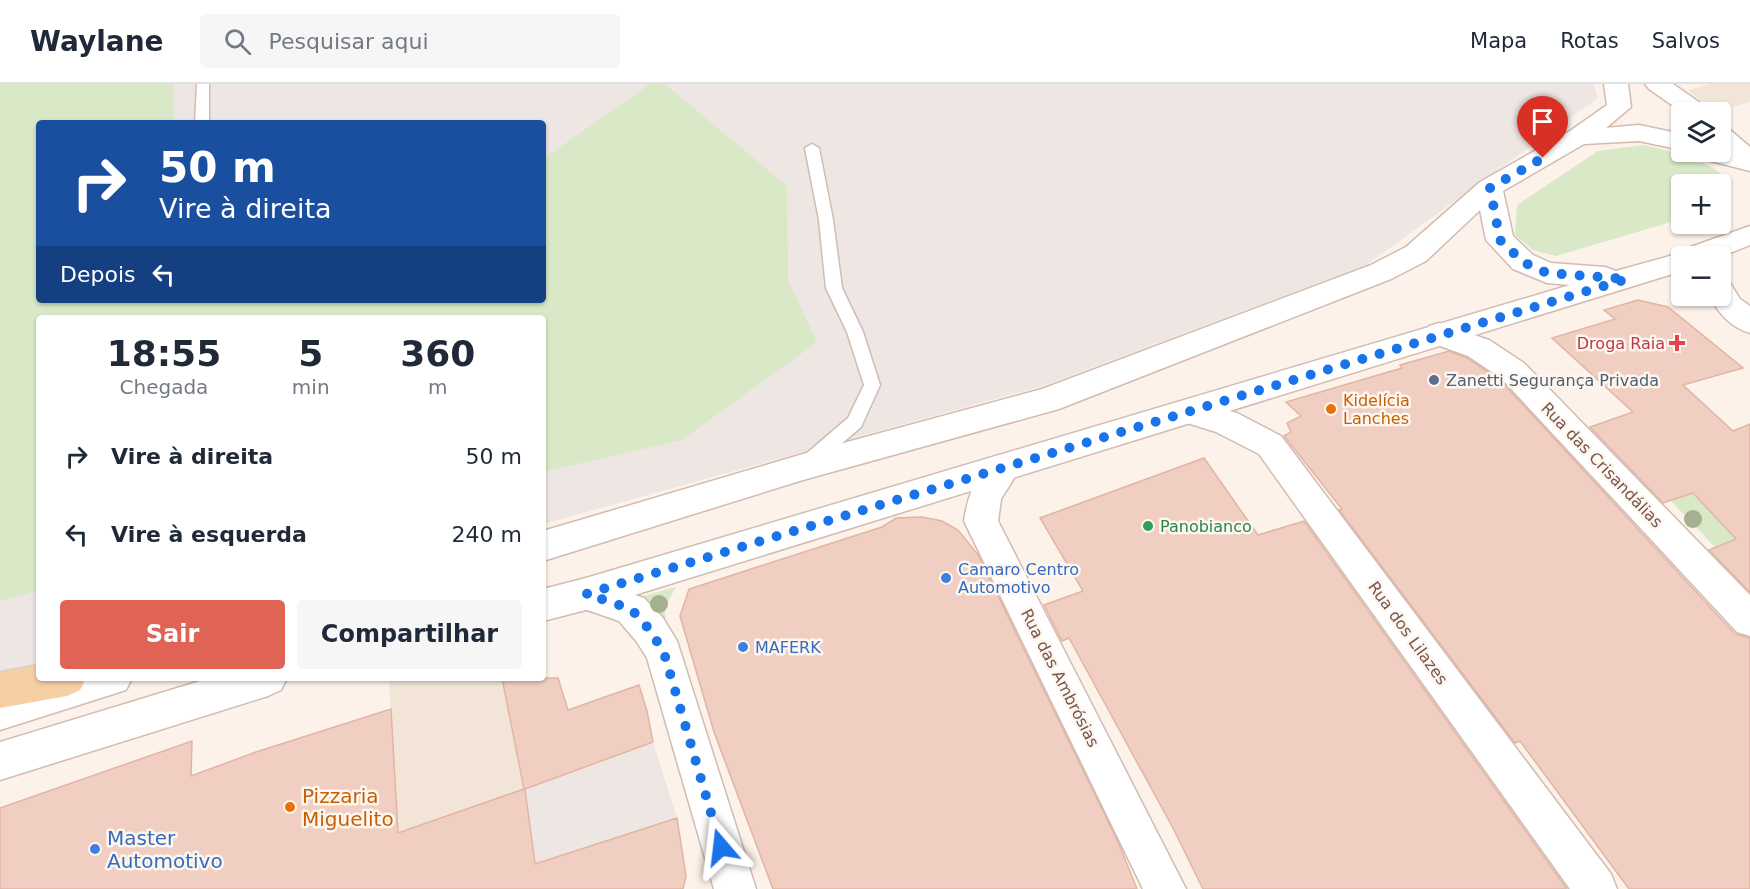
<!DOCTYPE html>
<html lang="pt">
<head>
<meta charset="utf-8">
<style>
  body { margin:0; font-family:"DejaVu Sans",sans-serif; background:#f6f6f7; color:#1f2937; height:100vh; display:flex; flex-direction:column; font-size:22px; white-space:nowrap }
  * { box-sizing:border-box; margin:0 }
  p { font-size:20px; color:#747a83 }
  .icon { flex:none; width:33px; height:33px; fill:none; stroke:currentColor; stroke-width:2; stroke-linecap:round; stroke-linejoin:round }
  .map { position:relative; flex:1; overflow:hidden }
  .drawer { position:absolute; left:36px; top:231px; width:510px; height:366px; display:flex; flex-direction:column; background:#fff; border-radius:6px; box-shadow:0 2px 4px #0004 }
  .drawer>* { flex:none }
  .banner { position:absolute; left:36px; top:36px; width:510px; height:183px; border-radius:6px; box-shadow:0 2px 4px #0004; background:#1a4fa0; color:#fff; overflow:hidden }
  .controls { position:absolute; left:1671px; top:18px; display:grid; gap:12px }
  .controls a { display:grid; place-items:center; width:60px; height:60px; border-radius:6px; background:#fff; box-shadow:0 2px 4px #0004; font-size:30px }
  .pin { position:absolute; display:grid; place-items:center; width:51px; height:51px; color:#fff; margin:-62px -26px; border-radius:50% 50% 50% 0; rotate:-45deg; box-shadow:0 0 6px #0007 }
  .pin .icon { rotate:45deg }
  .me { position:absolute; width:66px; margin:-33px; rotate:343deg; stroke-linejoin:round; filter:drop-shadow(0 0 4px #0008) }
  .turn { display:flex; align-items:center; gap:21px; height:126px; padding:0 24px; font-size:27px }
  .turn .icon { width:78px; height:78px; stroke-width:2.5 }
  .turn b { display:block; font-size:42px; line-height:51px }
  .then { display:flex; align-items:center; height:57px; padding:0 24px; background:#0003; gap:12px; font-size:22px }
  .eta { display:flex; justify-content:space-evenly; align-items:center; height:102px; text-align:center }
  .eta b { font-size:36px; font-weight:600; line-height:42px }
  .primary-button { display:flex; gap:12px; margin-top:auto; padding:12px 24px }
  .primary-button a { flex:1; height:69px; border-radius:6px; background:#df6455; color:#fff; font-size:24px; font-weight:600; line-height:69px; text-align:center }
  .primary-button a+a { background:#f6f6f7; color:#1f2937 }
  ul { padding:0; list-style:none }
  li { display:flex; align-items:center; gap:18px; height:78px; padding:0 24px }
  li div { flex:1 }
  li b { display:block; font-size:22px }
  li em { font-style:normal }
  header { display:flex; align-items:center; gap:36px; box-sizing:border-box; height:84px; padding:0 30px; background:#fff; border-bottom:2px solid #e0e1e3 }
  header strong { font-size:28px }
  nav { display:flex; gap:33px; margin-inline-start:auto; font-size:21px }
  .search { width:420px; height:54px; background:#f6f6f7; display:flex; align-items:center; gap:15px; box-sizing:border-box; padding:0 21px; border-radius:6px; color:#747a83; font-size:22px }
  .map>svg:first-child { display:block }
  .residential { fill:#f3e4d8 }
  .industrial { fill:#ede6e2; fill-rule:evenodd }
  .green { fill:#d9e9c8 }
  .building { fill:#f0cfc2; stroke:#e2b4a3; stroke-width:1.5 }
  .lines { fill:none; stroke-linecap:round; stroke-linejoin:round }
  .lane-casing { stroke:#d0bcb2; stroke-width:3 }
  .street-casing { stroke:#d0bcb2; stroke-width:3 }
  .secondary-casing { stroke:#d3bbb0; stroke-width:3 }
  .primary-casing { stroke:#d9d0cd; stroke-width:3 }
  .lane { fill:#fff; fill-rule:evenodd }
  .street { fill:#fff; fill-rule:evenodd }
  .secondary { fill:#fff; fill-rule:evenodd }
  .primary { fill:#f7cfa5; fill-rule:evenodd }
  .tree { fill:#a4b08f }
  .route { stroke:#1a73e8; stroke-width:10; stroke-dasharray:0 18 }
  .health-dot { fill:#e0444e; stroke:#fef7f0; stroke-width:2 }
  .service-dot { fill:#5c6f8a; stroke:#fef7f0; stroke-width:2 }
  .food-dot { fill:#e8710a; stroke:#fef7f0; stroke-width:2 }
  .leisure-dot { fill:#2e9e5b; stroke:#fef7f0; stroke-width:2 }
  .shop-dot { fill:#3f7fe0; stroke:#fef7f0; stroke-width:2 }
  .labels { text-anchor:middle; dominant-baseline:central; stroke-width:5; stroke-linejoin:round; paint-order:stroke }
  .health-label { font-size:16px; fill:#be3a42; stroke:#fef7f0; text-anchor:end }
  .service-label { font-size:16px; fill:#4e5e75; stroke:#fef7f0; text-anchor:start }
  .food-label { font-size:16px; fill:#c56008; stroke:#fef7f0; text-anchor:start }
  .street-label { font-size:16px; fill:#76574e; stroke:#fef7f0 }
  .leisure-label { font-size:16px; fill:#27864d; stroke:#fef7f0; text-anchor:start }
  .shop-label { font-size:16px; fill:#366cbe; stroke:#fef7f0; text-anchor:start }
  .near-food-label { font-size:20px; fill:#c56008; stroke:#fef7f0; text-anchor:start }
  .near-shop-label { font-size:20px; fill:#366cbe; stroke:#fef7f0; text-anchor:start }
</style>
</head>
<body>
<header>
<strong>Waylane</strong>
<div class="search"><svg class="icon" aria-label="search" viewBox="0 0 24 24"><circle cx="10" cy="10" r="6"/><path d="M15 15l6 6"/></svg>Pesquisar aqui</div>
<nav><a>Mapa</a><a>Rotas</a><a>Salvos</a></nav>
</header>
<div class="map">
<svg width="1750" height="805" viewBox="0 0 1750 805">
  <rect width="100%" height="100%" fill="#fcf2e9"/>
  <path class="residential" d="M1710,0h40v18l-35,10 -27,-22z
    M389,594h113l23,111 -127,44z"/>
  <path class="industrial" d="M0,0h1593l5,14 -232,167 -321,120 -502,139v-206h-504v349l-39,7zM39,39h504v177h-504z
    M653,658l24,76 -142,46 -10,-75z"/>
  <path class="green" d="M0,0h174v39h-135v177h504v-141l107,-75h15l122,102 1,94 29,62 -135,98 -139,32v-154h-504v272l-39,11z
    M1644,61c22,5 59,13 77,29 6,5 8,14 9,22l-9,5 -1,-17h-38l-1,35 -125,37 -23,-6 -18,-15 2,-30 81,-54z
    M1693,409l43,46 -21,8 -45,-47z
    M676,503l-12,22 2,11 -15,-12 -22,-8z"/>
  <path class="building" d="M1638,216l30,7 75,61 -60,17 50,46 17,-7v168l-41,-42 27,-11 -43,-46 -30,10 -73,-76 43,-15 -81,-74 63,-19 -11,-9z
    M1449,267l18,7 34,23 234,253 15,4v251h-121l-109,-148 -5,2 -176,-233 3,-1 -58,-73 7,-4 -4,-9 14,-7 -15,-14 116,-34 -2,-3z
    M1204,374l54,77 46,-14 263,368h-364l-30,-61 -104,-190 -7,3 -18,-36 39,-14 -43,-73z
    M922,433l20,4 16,9 20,25 141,289 18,45h-364l-59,-157 -34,-116 9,-27 193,-62 14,-9z
    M502,594h56l10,32 71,-25 8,26 6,31 -128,47 10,75 142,-46 9,58 -3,13h-683v-81l192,-67 -1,35 65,-24 135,-43 7,124 126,-44z"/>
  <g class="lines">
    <defs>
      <path id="lane" d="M197,0h12v39h-14z
        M812,60l7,4 14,72 9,68 21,44 17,53 -19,42 -49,42 -6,2 -6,-2 -3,-5 3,-5 48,-41 16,-33 -17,-53 -21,-44 -7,-68 -14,-72z"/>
      <path id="street" d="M1604,0h24l3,23 -43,36 -9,2 -9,-2 -3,-6 3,-6 37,-26z
        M1645,0h28l33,23 3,5h-27l-33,-23z
        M1720,42l9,3 21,18v22l-9,-2 -21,-19z
        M1720,196l10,3 10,16 10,7v27c-20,-6 -31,-20 -41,-37h11z
        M1439,239l50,17 35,23 226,232v41l-13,-4 -235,-253 -34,-23 -39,-14 -5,-8 5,-8z
        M1192,316l45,13 44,23 330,438 6,15h-47l-311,-435 -43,-22 -35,-11 -5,-9 5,-9z
        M1005,370l12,4 4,9 -20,32 -3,22 188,368h-43l-179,-368c4,-26 14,-58 41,-67z
        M586,494l58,20 19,20 14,23 79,248h-42l-67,-231 -10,-16 -18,-21 -46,-16 -5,-11 5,-11z"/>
      <path id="secondary" d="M1639,41l43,9v16l-43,-9 -55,3 -81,47 10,45 20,19 18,8 54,4 11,4 68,-19 1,-3 65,-23v19l-30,12 -38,-1v15l-1096,339 -43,11v-32l43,-11 984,-293 -23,-2 -34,-14 -27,-29 -6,-30 -54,51 -35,18 -332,130 -256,71 -260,81v-30l260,-77 239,-65 329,-124 35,-18 74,-65 90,-51z
        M1720,63l30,8v16l-51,-13 -4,-6h25z
        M53,594h79l-6,12 -126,40v-36z
        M210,594h77l-6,12 -13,6 -268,84v-38z"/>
      <path id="primary" d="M39,581v13h47l-6,12 -13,6 -67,12v-36z"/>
    </defs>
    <use href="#lane" class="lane-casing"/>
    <use href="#street" class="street-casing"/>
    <use href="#secondary" class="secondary-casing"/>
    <use href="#primary" class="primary-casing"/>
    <use href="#lane" class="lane"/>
    <use href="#street" class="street"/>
    <use href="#secondary" class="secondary"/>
    <use href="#primary" class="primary"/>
  </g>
  <g class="tree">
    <circle cx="1693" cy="435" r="9"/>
    <circle cx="659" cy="520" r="9"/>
  </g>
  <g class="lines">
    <path class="route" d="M721,763l-57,-194 -14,-23 -19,-21 -45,-15 1041,-315 -80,-6 -24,-11 -23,-22 -10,-52 53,-30"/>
  </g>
  <path class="health-dot" d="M1674 250h6v6h6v6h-6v6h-6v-6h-6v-6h6z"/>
  <circle class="service-dot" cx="1434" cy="296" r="6"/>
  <g class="food-dot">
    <circle cx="1331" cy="325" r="6"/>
    <circle cx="290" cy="723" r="6"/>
  </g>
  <circle class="leisure-dot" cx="1148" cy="442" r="6"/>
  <g class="shop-dot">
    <circle cx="946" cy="494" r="6"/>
    <circle cx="743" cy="563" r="6"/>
    <circle cx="95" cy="765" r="6"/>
  </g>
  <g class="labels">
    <g class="health-label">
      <text x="1665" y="259">Droga Raia</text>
    </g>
    <g class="service-label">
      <text x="1446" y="296">Zanetti Segurança Privada</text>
    </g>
    <g class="food-label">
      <text x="1343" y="316">Kidelícia<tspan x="1343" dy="18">Lanches</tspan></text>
    </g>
    <g class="street-label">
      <text transform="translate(1602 381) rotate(46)">Rua das Crisandálias</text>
      <text transform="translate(1408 549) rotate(54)">Rua dos Lilazes</text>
      <text transform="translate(1060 594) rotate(63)">Rua das Ambrósias</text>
    </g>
    <g class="leisure-label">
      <text x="1160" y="442">Panobianco</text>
    </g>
    <g class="shop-label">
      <text x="958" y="485">Camaro Centro<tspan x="958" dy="18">Automotivo</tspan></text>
      <text x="755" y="563">MAFERK</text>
    </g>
    <g class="near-food-label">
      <text x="302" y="712">Pizzaria<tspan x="302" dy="23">Miguelito</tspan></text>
    </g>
    <g class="near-shop-label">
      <text x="107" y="754">Master<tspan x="107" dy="23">Automotivo</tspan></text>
    </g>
  </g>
</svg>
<div class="controls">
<a><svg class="icon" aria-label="layers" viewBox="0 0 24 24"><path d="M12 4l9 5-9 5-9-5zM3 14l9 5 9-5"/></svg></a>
<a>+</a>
<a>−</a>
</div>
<div class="pin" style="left:1543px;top:74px;background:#d93025"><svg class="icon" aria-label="arrive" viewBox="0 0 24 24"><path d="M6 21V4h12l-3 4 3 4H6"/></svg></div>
<svg class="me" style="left:721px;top:763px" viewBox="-20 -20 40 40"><path d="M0-17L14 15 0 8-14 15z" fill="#1a73e8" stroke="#fff" stroke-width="4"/></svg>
<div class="banner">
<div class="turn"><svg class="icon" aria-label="right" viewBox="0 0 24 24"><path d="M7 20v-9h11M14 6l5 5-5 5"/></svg><div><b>50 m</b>Vire à direita</div></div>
<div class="then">Depois<svg class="icon" aria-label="left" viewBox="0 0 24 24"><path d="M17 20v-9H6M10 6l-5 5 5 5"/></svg></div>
</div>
<section class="drawer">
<div class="eta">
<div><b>18:55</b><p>Chegada</p></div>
<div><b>5</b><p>min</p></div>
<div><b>360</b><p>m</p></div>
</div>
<ul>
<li><svg class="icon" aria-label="right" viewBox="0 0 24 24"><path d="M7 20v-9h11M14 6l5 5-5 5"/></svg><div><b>Vire à direita</b></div><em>50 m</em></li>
<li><svg class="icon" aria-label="left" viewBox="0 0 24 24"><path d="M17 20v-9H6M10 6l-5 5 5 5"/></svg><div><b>Vire à esquerda</b></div><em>240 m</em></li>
</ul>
<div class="primary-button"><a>Sair</a><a>Compartilhar</a></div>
</section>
</div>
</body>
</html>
